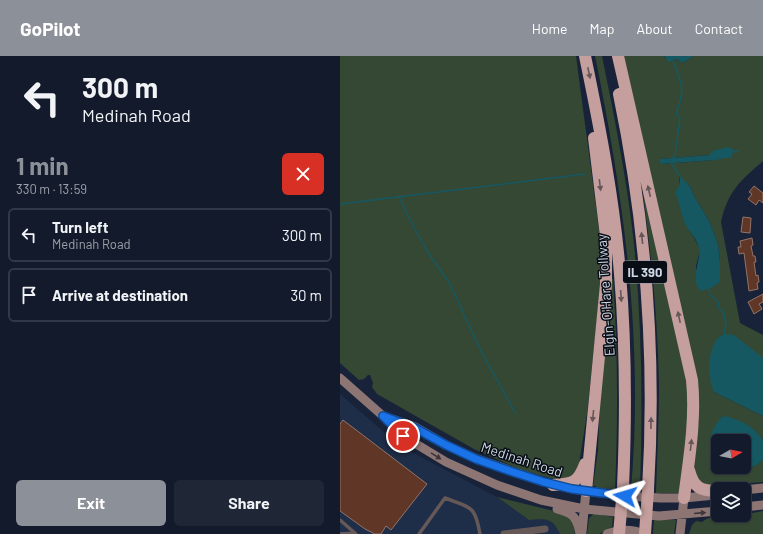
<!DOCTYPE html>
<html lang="en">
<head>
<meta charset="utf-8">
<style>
  body { margin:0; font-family:Barlow,sans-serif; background:#1f2737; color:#f1f3f6; height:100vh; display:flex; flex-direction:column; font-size:15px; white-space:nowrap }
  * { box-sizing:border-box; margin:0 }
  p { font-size:13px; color:#9ca1a9 }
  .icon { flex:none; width:22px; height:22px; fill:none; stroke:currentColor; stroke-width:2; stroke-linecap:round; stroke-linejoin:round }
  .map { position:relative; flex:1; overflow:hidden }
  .sheet { display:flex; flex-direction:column; background:#121a2b; width:340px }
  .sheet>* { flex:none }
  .top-card { background:#121a2b; color:#f1f3f6; overflow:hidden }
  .needle { width:26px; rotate:81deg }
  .controls { position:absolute; left:371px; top:378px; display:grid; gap:8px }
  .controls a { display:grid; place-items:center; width:40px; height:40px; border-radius:6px; background:#121a2b; box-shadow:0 1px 3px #0004,0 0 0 1px #313847; font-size:20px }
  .pin { position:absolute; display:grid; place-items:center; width:34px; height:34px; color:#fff; margin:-17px; border:2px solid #fff; border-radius:50%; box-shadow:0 1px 4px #0007 }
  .me { position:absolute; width:44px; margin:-22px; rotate:277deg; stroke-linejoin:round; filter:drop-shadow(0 0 3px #0008) }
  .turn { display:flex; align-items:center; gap:14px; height:84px; padding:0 16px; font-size:18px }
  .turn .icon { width:52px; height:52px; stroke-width:2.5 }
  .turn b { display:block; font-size:28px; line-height:34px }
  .round { display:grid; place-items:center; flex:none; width:42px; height:42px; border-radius:6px; background:#1f2737 }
  .summary { display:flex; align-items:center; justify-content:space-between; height:68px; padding:0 16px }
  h1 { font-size:24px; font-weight:700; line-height:30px; color:#8c9099 }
  .cta { display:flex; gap:8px; margin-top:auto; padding:8px 16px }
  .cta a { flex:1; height:46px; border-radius:6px; background:#8c9099; color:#fff; font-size:16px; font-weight:700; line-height:46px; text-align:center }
  .cta a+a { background:#1f2737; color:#f1f3f6 }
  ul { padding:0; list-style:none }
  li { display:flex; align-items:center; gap:12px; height:54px; margin:0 8px 6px; padding:0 8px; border:2px solid #313847; border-radius:6px }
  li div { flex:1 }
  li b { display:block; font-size:15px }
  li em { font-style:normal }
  header { display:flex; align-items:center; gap:24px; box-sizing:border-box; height:56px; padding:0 20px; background:#8c9099; color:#fff }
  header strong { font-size:19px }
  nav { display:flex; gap:22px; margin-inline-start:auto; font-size:14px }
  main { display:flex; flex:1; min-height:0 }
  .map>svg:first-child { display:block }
  .built { fill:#1e2d48 }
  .green { fill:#344834; fill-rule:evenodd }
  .water { fill:#165862 }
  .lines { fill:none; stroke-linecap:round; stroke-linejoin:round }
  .stream { stroke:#165862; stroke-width:1.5 }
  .building { fill:#603626; stroke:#937468 }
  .lane { stroke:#665857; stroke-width:3.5 }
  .street { stroke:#665857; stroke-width:7 }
  .secondary { stroke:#8c7573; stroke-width:9 }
  .highway { stroke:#c49f9d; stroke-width:12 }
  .highway-bridge { stroke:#c49f9d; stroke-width:12 }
  .oneway { fill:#66565a }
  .oneway2 { fill:#3d373b }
  .route-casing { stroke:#114b97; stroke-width:10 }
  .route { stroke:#1a73e8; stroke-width:7 }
  .labels { text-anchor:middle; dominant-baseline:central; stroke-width:3; stroke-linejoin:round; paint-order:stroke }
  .shield { fill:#080d16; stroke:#939aa8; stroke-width:1 }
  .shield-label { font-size:13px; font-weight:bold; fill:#cfd7e6 }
  .street-label { font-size:14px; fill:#cfd7e6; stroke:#080d16 }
</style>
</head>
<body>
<header>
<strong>GoPilot</strong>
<nav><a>Home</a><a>Map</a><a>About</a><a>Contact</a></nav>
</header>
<main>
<section class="sheet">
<div class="top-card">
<div class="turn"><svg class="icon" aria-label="left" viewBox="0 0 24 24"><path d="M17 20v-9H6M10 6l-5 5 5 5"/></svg><div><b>300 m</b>Medinah Road</div></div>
</div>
<div class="summary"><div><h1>1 min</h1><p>330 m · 13:59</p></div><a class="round" style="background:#d93025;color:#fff"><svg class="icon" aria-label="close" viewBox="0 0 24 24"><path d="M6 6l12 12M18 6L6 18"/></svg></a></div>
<ul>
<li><svg class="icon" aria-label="left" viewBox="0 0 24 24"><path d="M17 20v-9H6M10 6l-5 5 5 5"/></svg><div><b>Turn left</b><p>Medinah Road</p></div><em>300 m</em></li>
<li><svg class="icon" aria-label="arrive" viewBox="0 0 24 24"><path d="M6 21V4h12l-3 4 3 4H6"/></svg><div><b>Arrive at destination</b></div><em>30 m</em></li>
</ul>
<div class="cta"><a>Exit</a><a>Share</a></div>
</section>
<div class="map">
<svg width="423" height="478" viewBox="0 0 423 478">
  <rect width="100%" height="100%" fill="#182339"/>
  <path class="built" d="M0,338l60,52 97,51 32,23 16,-1 6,2 6,7 3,6h-220z"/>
  <path class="green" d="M0,0h236l24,181 1,42 -14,135 -8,50 -4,10 -7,5h-15l-34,-10 -45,-20 -97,-55 -5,-7 1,-4 -3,-8h-2l-4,4 -5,1 -19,-17z
    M255,0h7c12,59 24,119 31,179 9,85 10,170 7,255l-9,-1c13,-145 -7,-291 -36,-433z
    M284,0h40l1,2 8,3 4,-2 5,4 12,-7h69v105c-23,20 -35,30 -42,61l19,101 23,12v23l-49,34 49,24v24l-2,-3 -38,-21 -13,42 8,7v2c5,0 8,2 12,3 11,2 25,-3 33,-10v22l-50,4 -12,-2 -8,-15 6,-53zM370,99l5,5 -53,4 -1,-5zM339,120l11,10 4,10 15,25 9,23 2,18v20l-24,-1v-15l4,-16 -3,-7 -13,-22 -4,-18 -4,-11 4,-6z
    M302,129l45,193 2,33 -9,82h-24c1,-35 3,-71 3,-107 -1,-67 -8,-134 -17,-201z
    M270,223h3c5,71 5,141 2,211l-19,-1v-3h-3l5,-36 2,-50z
    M157,441l65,16 10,7 3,14h-15c-8,-17 -14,-15 -31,-14z
    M423,455v23h-74l3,-9 4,-4 6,1c11,-9 27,-5 40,-7 6,-1 14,-3 21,-4z
    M254,458l19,3 -1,10 -13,7h-12l2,-16z
    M314,463l22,1 -2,14h-21z"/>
  <path class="water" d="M324,0h30l-12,7 -5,-4 -8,3z
    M388,91l5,2 -1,8 -17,3 -54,4 -1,-2v-3l50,-4 2,-4z
    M339,119l11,11 4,10 15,25 9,23 2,18v20l-9,6 -10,3c-12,-11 0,-30 -2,-42 -1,-10 -11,-18 -15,-27 -3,-10 -5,-21 -9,-30 5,-6 6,-10 4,-17z
    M384,278l10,1 29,23v58l-49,-24c-6,-14 -7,-35 1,-50 1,-3 6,-6 9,-8z
    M383,360c16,3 31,10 40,24v20c-10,10 -27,11 -40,7h21v-26h-26v24l-8,-7c-2,-16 1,-31 13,-42z"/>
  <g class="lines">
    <path class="stream" d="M333,5c10,24 12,28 3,53l4,4 -5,37 -5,6 9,14
      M392,96l6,-1
      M59,140l8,18 20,37 23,33 32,69 34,61
      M0,148l245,-30
      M369,233l1,6 8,7 1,6 5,6 2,11 -2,9"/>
  </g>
  <path class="building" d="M414,130l9,7v10l-4,-3 -3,5 -8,-6 4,-5 -3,-2z
    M403,161l8,1 -1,15 -9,-1z
    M412,182l1,7 -2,1 2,10h2l1,6h-2l2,14 2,-1 1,7 -2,1 1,6 -9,2 -5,-38 -5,1 -1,-7h3l-1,-6z
    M423,238v8l-4,2 3,5 -8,5 -6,-12z
    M3,364l84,64 -36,46 -5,-4 -5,8h-6l-10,-5 -25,-18v-87z"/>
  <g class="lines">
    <path class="lane" d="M0,464l16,14
      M0,478l15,-1
      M79,478l26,-36c26,10 30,7 35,36"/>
    <path class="street" d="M164,478l41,-5"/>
    <path class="secondary" d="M0,322l43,38 20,20 43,26 51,23 44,15 43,9 75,7 59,-5
      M46,361l29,10 31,18 31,14 67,23 28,7 53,7 36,2h23l31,-3
      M404,434l19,-2
      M404,451l19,-2
      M217,453c16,4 20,8 23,25
      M242,476l4,-41
      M267,478c13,-5 25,-5 37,0
      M340,478l4,-36"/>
    <path class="highway" d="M245,0c15,72 29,144 35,218 6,71 6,143 3,214
      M278,0l74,324c4,40 -3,79 -8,118
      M279,38c27,130 37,264 29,396
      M349,414c5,18 11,21 29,21
      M213,429c20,-1 25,-2 32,-21
      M246,435l20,-207v-48l-12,-98"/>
    <path class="highway-bridge" d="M279,478l4,-46
      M305,478l3,-44"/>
  </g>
  <defs><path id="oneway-solid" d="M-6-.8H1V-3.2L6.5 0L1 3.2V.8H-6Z"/></defs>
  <g class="oneway">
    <use href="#oneway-solid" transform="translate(249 17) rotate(78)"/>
    <use href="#oneway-solid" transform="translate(260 129) rotate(83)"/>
    <use href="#oneway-solid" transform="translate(309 135) rotate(-103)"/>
    <use href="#oneway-solid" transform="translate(302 182) rotate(-96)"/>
    <use href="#oneway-solid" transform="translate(281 240) rotate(86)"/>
    <use href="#oneway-solid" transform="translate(339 261) rotate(-102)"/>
    <use href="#oneway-solid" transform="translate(253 360) rotate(96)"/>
    <use href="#oneway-solid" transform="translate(311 367) rotate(-89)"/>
    <use href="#oneway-solid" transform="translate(351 389) rotate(-83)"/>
  </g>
  <g class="oneway2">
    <use href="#oneway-solid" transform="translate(96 400) rotate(32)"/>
    <use href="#oneway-solid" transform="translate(360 457) rotate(-5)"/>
  </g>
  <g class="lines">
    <defs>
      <path id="route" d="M63,380l-20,-20 32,12 31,17 30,14 34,12 34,11 28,7 53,7"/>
    </defs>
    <use href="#route" class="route-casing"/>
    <use href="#route" class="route"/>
  </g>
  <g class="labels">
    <rect class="shield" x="283" y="205" width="44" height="22" rx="3"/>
    <g class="shield-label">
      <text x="305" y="216">IL 390</text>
    </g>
    <g class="street-label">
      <text transform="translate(265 239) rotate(-94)">Elgin-O'Hare Tollway</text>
      <text transform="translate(182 403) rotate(18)">Medinah Road</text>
    </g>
  </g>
</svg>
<div class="controls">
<a><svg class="needle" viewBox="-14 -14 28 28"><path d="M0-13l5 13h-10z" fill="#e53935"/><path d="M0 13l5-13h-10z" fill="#9ca1a9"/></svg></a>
<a><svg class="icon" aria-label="layers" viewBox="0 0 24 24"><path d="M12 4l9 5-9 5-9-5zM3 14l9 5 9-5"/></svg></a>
</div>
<div class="pin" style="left:63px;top:380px;background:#d93025"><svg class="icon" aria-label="arrive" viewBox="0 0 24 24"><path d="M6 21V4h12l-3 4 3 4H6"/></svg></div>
<svg class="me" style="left:285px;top:440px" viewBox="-20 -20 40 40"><path d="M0-17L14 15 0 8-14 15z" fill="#1a73e8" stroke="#fff" stroke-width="4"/></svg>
</div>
</main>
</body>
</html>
